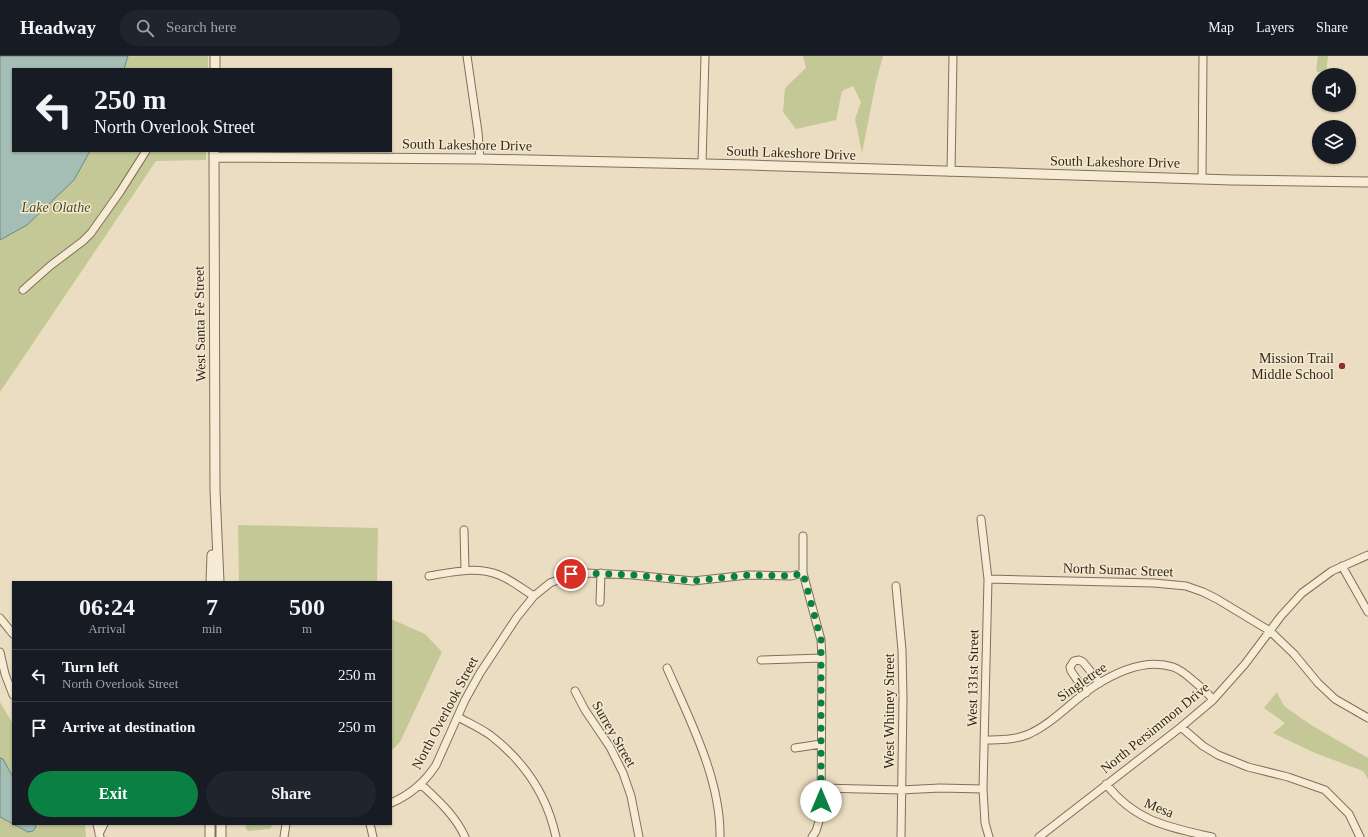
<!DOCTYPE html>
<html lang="en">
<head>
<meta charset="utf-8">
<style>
  body { margin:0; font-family:Georgia,serif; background:#20242c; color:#f1f3f6; height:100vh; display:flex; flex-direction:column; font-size:15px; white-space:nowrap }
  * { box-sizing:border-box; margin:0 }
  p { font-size:13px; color:#9ea1a6 }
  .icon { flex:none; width:22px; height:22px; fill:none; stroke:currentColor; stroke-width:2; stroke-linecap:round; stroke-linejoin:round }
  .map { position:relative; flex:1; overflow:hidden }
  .sheet { position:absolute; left:12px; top:525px; width:380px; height:244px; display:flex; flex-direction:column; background:#171b24; border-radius:0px; box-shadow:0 1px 3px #0004 }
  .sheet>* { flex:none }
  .guide { position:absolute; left:12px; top:12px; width:380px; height:84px; border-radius:0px; box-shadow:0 1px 3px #0004; background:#171b24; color:#f1f3f6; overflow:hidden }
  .tools { position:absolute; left:1312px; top:12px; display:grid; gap:8px }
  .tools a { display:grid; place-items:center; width:44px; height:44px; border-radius:50%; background:#171b24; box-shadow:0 1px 3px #0004; font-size:20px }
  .pin { position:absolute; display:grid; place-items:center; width:34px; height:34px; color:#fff; margin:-17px; border:2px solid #fff; border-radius:50%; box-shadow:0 1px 4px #0007 }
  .me { position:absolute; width:44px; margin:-22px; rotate:0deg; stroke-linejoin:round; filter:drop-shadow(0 0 3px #0008) }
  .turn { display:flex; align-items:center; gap:14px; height:84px; padding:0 16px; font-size:18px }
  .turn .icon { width:52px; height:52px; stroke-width:2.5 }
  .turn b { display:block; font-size:28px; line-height:34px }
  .eta { display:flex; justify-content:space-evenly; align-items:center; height:68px; text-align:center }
  .eta b { font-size:24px; font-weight:700; line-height:28px }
  .button { display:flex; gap:8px; margin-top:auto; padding:8px 16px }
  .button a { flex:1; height:46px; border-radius:24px; background:#0b8043; color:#fff; font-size:16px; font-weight:700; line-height:46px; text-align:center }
  .button a+a { background:#20242c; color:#f1f3f6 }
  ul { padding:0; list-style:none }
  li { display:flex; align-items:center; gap:12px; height:52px; padding:0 16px; border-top:1px solid #363941 }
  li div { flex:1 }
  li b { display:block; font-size:15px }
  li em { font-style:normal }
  header { display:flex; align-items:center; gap:24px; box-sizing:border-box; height:56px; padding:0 20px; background:#171b24; border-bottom:1px solid #363941 }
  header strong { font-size:19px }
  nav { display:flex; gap:22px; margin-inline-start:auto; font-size:14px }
  .search { width:280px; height:36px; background:#20242c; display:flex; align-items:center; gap:10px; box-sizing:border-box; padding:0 14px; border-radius:22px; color:#9ea1a6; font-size:15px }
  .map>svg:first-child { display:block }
  .green { fill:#c3c896 }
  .water { fill:#a4bdb5; stroke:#6b8b82 }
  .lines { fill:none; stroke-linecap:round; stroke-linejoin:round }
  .minor-casing { stroke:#836f5a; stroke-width:9 }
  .tertiary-casing { stroke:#836f5a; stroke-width:11 }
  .minor { stroke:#f6ebd4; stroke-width:7 }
  .tertiary { stroke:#f6ebd4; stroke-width:9 }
  .route { stroke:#0b8043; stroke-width:7; stroke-dasharray:0 12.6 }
  .poi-dot { fill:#8e2e31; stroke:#f3e8d0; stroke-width:1.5 }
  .labels { text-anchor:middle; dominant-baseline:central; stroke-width:3; stroke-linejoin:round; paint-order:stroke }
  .street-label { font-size:14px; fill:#34281d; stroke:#f3e8d0 }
  .park-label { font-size:14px; font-style:italic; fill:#454f25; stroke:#f3e8d0 }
  .poi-label { font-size:14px; fill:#34281d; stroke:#f3e8d0; text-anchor:end }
</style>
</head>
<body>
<header>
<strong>Headway</strong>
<div class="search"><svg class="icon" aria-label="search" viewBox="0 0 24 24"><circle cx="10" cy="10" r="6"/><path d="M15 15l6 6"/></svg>Search here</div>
<nav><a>Map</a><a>Layers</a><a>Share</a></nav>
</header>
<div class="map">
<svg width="1368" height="781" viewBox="0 0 1368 781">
  <rect width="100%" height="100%" fill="#ebddc1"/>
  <path class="green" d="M0,0h208v13h-195v82h193v9l-50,1 -156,231z
    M803,0h80l-7,26 -14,71 -7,-34 6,-17 -8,-16 -11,5 -6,29 -40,9 -13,-17 2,-24 21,-20z
    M1318,0h10l-2,19 -10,-4z
    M238,469l140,3 -1,54h-138z
    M391,563l34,15 17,18 -42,90 -9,9z
    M1277,636l7,14 27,19 57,33v21l-5,-8 -48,-18 -42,-20 12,-10 -21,-15z
    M0,646l13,22v53l-10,-18 -3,-1z
    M0,761l28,15 8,-5 -1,-3h50l1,13h-86z
    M246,768h26l-1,4 -2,1 -21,2 -2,-2z"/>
  <path class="water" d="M0,0h128l-4,13h-111v82h77l-16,29 -47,45 -27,15z
    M0,702l3,1 10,18v47l-13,-7z
    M13,768h22l1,3 -3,4 -5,1z"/>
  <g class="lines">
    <defs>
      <path id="minor" d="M467,0l11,76 2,27
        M702,108l3,-108
        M951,116l2,-116
        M1202,122l1,-122
        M23,234l27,-24 33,-25 8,-8 29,-41 26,-41
        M981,463l7,60 -5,210 2,34 4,14
        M464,474l1,40
        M803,480v37l18,67 1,18 -1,157 -5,16 -4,6
        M1342,510l26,46
        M429,520c24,-4 47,-10 70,-1 13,5 23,14 35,21
        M988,523l166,4 32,3 17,6 14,7 53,32 24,23 24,29 17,16 33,19
        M896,530l6,64 1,48 -2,139
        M600,546l1,-29
        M0,562l13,16
        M0,596l5,22 8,21
        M761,604l61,-2
        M667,612c23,52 54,112 53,169
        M575,635l10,19 25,37 13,26 8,23 8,41
        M1086,637l-15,-22 -1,-4 4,-6 5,-1 4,2 17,21
        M458,661c11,6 22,11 32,18 34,26 57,60 66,102
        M1181,671l22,19 15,9 30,12 40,10 37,13 24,24 11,23
        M984,684c15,0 31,0 45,-6 24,-11 42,-32 64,-47 23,-15 52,-29 80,-20 9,3 16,10 23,16 6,5 12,10 17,17
        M795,692l26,-4
        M1106,728c30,38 62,43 106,53
        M420,729l5,3c15,14 31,29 40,49
        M821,732l80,2 39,-2 43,1
        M391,747c19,-8 34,-21 45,-38l29,-65 15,-27 37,-56 17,-21 16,-13 21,-8 15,-2 47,2 60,6 55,-6 43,1 12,-3
        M97,768l3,13
        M370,768l3,13
        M99,778l5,-10
        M284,781l2,-13
        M1039,781l142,-110 32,-27 32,-36 36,-48 21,-23 30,-22 36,-16"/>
      <path id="tertiary" d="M215,13v-13
        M214,96l1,338 4,92
        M214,101l266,2 269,6 483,15 136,2
        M211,526l1,-27
        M210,768v13
        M221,768v13"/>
    </defs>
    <use href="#minor" class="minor-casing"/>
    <use href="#tertiary" class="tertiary-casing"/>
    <use href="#minor" class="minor"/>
    <use href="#tertiary" class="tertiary"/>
  </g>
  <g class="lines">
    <path class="route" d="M571,518l15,-1 47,2 60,6 55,-6 43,1 12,-3 18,67v161"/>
  </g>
  <circle class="poi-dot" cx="1342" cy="310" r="4"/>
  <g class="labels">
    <g class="street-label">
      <text transform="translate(467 89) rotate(1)">South Lakeshore Drive</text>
      <text transform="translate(791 97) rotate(2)">South Lakeshore Drive</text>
      <text transform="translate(1115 106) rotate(1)">South Lakeshore Drive</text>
      <text transform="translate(200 268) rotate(-91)">West Santa Fe Street</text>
      <text transform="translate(1118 514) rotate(2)">North Sumac Street</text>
      <text transform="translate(973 622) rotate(-89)">West 131st Street</text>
      <text transform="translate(1082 626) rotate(-35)">Singletree</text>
      <text transform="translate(889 655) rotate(-90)">West Whitney Street</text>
      <text transform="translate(445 657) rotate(-62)">North Overlook Street</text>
      <text transform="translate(1155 672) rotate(-39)">North Persimmon Drive</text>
      <text transform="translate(614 678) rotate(60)">Surrey Street</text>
      <text transform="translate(1159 752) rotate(22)">Mesa</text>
    </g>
    <g class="park-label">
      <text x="56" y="151">Lake Olathe</text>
    </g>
    <g class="poi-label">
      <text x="1334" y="302">Mission Trail<tspan x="1334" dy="16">Middle School</tspan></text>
    </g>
  </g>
</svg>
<div class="tools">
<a><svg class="icon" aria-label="sound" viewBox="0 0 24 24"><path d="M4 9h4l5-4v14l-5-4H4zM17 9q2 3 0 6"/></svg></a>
<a><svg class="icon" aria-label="layers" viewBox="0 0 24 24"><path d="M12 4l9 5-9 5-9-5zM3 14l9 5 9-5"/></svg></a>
</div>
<div class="pin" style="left:571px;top:518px;background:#d93025"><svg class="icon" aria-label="arrive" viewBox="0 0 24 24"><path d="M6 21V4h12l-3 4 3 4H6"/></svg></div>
<svg class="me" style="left:821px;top:745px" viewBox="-20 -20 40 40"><circle r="19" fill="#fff"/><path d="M0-13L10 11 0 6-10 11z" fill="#0b8043"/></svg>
<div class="guide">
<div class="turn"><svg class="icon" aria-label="left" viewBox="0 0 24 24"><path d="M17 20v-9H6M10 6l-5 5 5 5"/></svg><div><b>250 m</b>North Overlook Street</div></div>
</div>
<section class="sheet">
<div class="eta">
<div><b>06:24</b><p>Arrival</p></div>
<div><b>7</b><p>min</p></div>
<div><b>500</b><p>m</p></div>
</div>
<ul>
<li><svg class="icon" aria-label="left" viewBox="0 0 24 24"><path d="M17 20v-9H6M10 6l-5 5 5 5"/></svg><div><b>Turn left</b><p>North Overlook Street</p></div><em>250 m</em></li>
<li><svg class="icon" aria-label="arrive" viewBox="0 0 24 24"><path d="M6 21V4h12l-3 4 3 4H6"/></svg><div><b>Arrive at destination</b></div><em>250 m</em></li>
</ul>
<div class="button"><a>Exit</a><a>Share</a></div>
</section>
</div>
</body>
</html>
